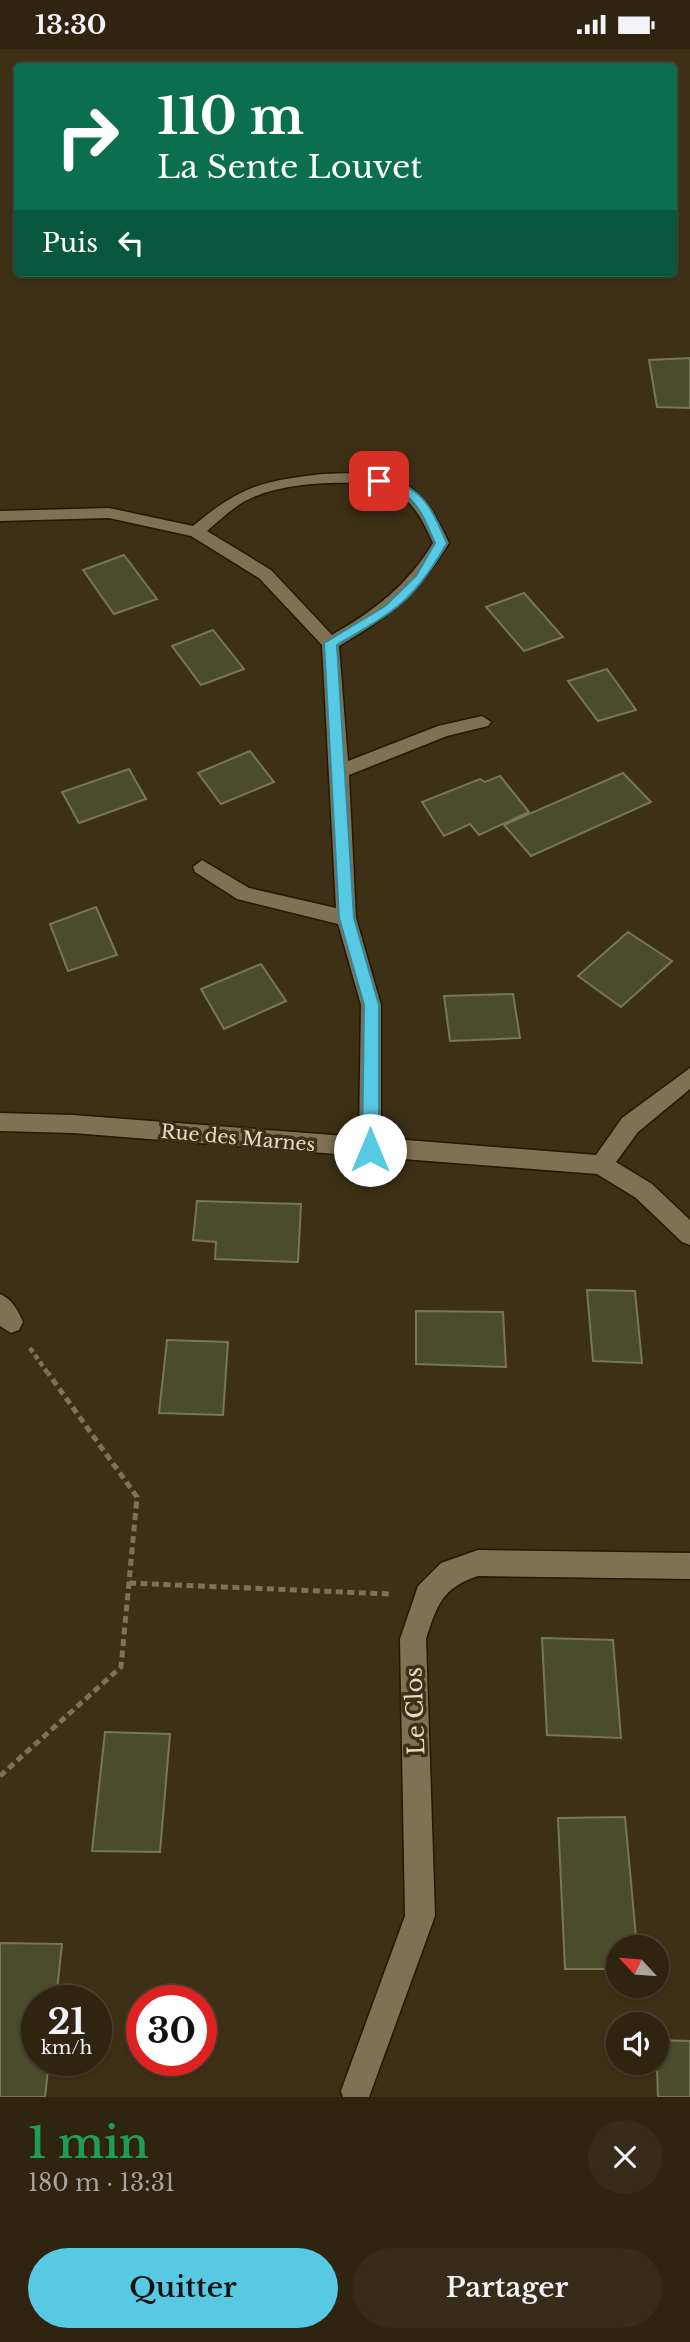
<!DOCTYPE html>
<html lang="fr">
<head>
<meta charset="utf-8">
<style>
  body { margin:0; font-family:"Libre Baskerville",serif; background:#362c19; color:#f1f3f6; height:100vh; display:flex; flex-direction:column; font-size:26px; white-space:nowrap }
  * { box-sizing:border-box; margin:0 }
  p { font-size:23px; color:#a7a49f }
  .icon { flex:none; width:38px; height:38px; fill:none; stroke:currentColor; stroke-width:2; stroke-linecap:round; stroke-linejoin:round }
  .map { position:relative; height:2048px; overflow:hidden }
  .details { display:flex; flex-direction:column; background:#2e2410; flex:1 }
  .details>* { flex:none }
  .hud { position:absolute; left:14px; top:14px; width:663px; height:214px; border-radius:7px; box-shadow:0 2px 5px #0004,0 0 0 2px #494130; background:#0b6e4f; color:#fff; overflow:hidden }
  .needle { width:46px; rotate:296deg }
  .controls { position:absolute; left:606px; top:1886px; display:grid; gap:14px }
  .controls a { display:grid; place-items:center; width:63px; height:63px; border-radius:50%; background:#2e2410; box-shadow:0 2px 5px #0004,0 0 0 2px #494130; font-size:35px }
  .speed { position:absolute; left:21px; top:1936px; display:flex; gap:14px; font-size:35px; font-weight:700; text-align:center }
  .speed>* { display:grid; place-content:center; width:91px; height:91px; border-radius:50%; background:#2e2410; box-shadow:0 2px 5px #0004,0 0 0 2px #494130; line-height:1 }
  .speed small { font-size:18px; font-weight:400 }
  .speed .limit { border:10px solid #d22; background:#fff; color:#111 }
  .pin { position:absolute; display:grid; place-items:center; width:60px; height:60px; color:#fff; margin:-30px; border-radius:14px; box-shadow:0 4px 10px #0006 }
  .me { position:absolute; width:77px; margin:-38px; rotate:0deg; stroke-linejoin:round; filter:drop-shadow(0 0 5px #0008) }
  .turn { display:flex; align-items:center; gap:24px; height:147px; padding:0 28px; font-size:32px }
  .turn .icon { width:91px; height:91px; stroke-width:2.5 }
  .turn b { display:block; font-size:49px; line-height:60px }
  .then { display:flex; align-items:center; height:66px; padding:0 28px; background:#0003; gap:14px; font-size:26px }
  .round { display:grid; place-items:center; flex:none; width:74px; height:74px; border-radius:37px; background:#362c19 }
  .head { display:flex; align-items:center; justify-content:space-between; height:119px; padding:0 28px }
  h1 { font-size:42px; font-weight:600; line-height:52px; color:#1e9e55 }
  .button { display:flex; gap:14px; margin-top:auto; padding:14px 28px }
  .button a { flex:1; height:80px; border-radius:42px; background:#58c9e3; color:#111; font-size:28px; font-weight:600; line-height:80px; text-align:center }
  .button a+a { background:#362c19; color:#f1f3f6 }
  .status { display:flex; justify-content:space-between; align-items:center; height:49px; padding:0 35px; background:#2e2410; direction:ltr }
  .status svg { height:19px; fill:currentColor }
  .map>svg:first-child { display:block }
  .building { fill:#4b4b2e; stroke:#767758; stroke-width:2 }
  .lines { fill:none; stroke-linecap:round; stroke-linejoin:round }
  .minor-casing { stroke:#241800; stroke-width:3 }
  .path-far1 { stroke:#7e725c; stroke-width:4.5; stroke-dasharray:5 3.5; stroke-linecap:butt }
  .path { stroke:#7e725c; stroke-width:5; stroke-dasharray:7 4.5; stroke-linecap:butt }
  .minor { fill:#807154; fill-rule:evenodd }
  .route { fill:#58c9e3; stroke:#398394; stroke-width:2 }
  .labels { text-anchor:middle; dominant-baseline:central; stroke-width:7; stroke-linejoin:round; paint-order:stroke }
  .street-label { font-size:19px; fill:#e4dbcc; stroke:#3e3016 }
  .near-street-label { font-size:23px; fill:#e4dbcc; stroke:#3e3016 }
</style>
</head>
<body>
<div class="status"><b>13:30</b><svg viewBox="0 0 49 12"><path d="M0 12V9h3v3zM5 12V6h3v6zM10 12V3h3v9zM15 12V0h3v12zM26 1h20v11H26zM47 4h2v5h-2z"/></svg></div>
<div class="map">
<svg width="690" height="2048" viewBox="0 0 690 2048">
  <rect width="100%" height="100%" fill="#3e3016"/>
  <path class="building" d="M690,309v50l-33,-1 -8,-47z
    M124,506l33,44 -43,15 -31,-44z
    M524,544l39,44 -39,14 -38,-44z
    M213,581l31,39 -43,16 -29,-39z
    M607,620l29,41 -38,11 -30,-40z
    M250,702l24,31 -53,22 -23,-31z
    M129,720l17,30 -67,24 -17,-31z
    M623,724l28,29 -120,54 -27,-31z
    M500,727l29,36 -50,23 -9,-11 -26,12 -22,-34 58,-23 5,3z
    M96,858l21,48 -49,16 -18,-47z
    M628,883l44,29 -51,46 -43,-31z
    M261,915l25,37 -62,28 -23,-40z
    M513,945l7,44 -70,3 -6,-45z
    M197,1152l104,3 -3,58 -83,-3 1,-17 -23,-2z
    M587,1241l48,1 7,72 -49,-2z
    M416,1262l87,1 3,55 -90,-3z
    M167,1291l61,2 -5,73 -64,-2z
    M542,1589l71,2 8,98 -74,-3z
    M105,1683l65,2 -10,118 -68,-1z
    M625,1768l12,131h-19v21h-53l-7,-151z
    M0,1894l62,1 -6,56h-19v60h12l-4,37h-45z
    M656,1991l34,1v56h-32z"/>
  <g class="lines">
    <defs>
      <path id="minor" d="M323,425c71,-3 95,1 126,69 -31,51 -59,73 -110,103l9,115 90,-35 44,-10 9,6 -3,4 -41,10 -98,39 7,143 25,87v133l215,17 26,-37 68,-50v21l-52,43 -22,30 36,22 38,36v25l-8,-3 -46,-44 -39,-24 -220,-17 -7,3 -8,-4 -289,-23 -73,-2v-18l73,2 286,22 2,-132 -23,-81 -101,-25 -42,-27 -2,-5 9,-7 47,28 87,20 -14,-263 -63,-67 -68,-42 -82,-18 -109,3v-10l109,-3 84,18c48,-40 68,-45 130,-52zM369,434c37,6 50,28 64,60 -26,43 -58,67 -101,92l-61,-65 -64,-39c12,-10 24,-22 38,-30 36,-19 85,-19 124,-18z
        M0,1245c12,5 18,16 23,28l-4,8 -8,3 -11,-7z
        M478,1501l212,3v26l-212,-3c-36,12 -41,29 -52,63l9,277 -66,181h-26l-2,-6 64,-175 -5,-277 18,-53 23,-23z"/>
    </defs>
    <use href="#minor" class="minor-casing"/>
    <path class="path-far1" d="M30,1299l19,27"/>
    <path class="path" d="M129,1534l262,11
      M0,1727l121,-109 16,-170 -89,-124"/>
    <use href="#minor" class="minor"/>
  </g>
  <path class="route" d="M379,429c44,8 51,27 68,65 -33,59 -54,69 -110,102l17,273 25,87v145l-9,7 -8,-7 2,-145 -25,-87 -15,-275 61,-37 31,-30 19,-33c-16,-36 -19,-49 -60,-59l-2,-3z"/>
  <g class="labels">
    <g class="street-label">
      <text transform="translate(238 1089) rotate(5)">Rue des Marnes</text>
    </g>
    <g class="near-street-label">
      <text transform="translate(415 1662) rotate(-92)">Le Clos</text>
    </g>
  </g>
</svg>
<div class="controls">
<a><svg class="needle" viewBox="-14 -14 28 28"><path d="M0-13l5 13h-10z" fill="#e53935"/><path d="M0 13l5-13h-10z" fill="#a7a49f"/></svg></a>
<a><svg class="icon" aria-label="sound" viewBox="0 0 24 24"><path d="M4 9h4l5-4v14l-5-4H4zM17 9q2 3 0 6"/></svg></a>
</div>
<div class="speed"><div>21<small>km/h</small></div><div class="limit">30</div></div>
<div class="pin" style="left:379px;top:432px;background:#d93025"><svg class="icon" aria-label="arrive" viewBox="0 0 24 24"><path d="M6 21V4h12l-3 4 3 4H6"/></svg></div>
<svg class="me" style="left:370px;top:1101px" viewBox="-20 -20 40 40"><circle r="19" fill="#fff"/><path d="M0-13L10 11 0 6-10 11z" fill="#58c9e3"/></svg>
<div class="hud">
<div class="turn"><svg class="icon" aria-label="right" viewBox="0 0 24 24"><path d="M7 20v-9h11M14 6l5 5-5 5"/></svg><div><b>110 m</b>La Sente Louvet</div></div>
<div class="then">Puis<svg class="icon" aria-label="left" viewBox="0 0 24 24"><path d="M17 20v-9H6M10 6l-5 5 5 5"/></svg></div>
</div>
</div>
<section class="details">
<div class="head"><div><h1>1 min</h1><p>180 m · 13:31</p></div><a class="round"><svg class="icon" aria-label="close" viewBox="0 0 24 24"><path d="M6 6l12 12M18 6L6 18"/></svg></a></div>
<div class="button"><a>Quitter</a><a>Partager</a></div>
</section>
</body>
</html>
